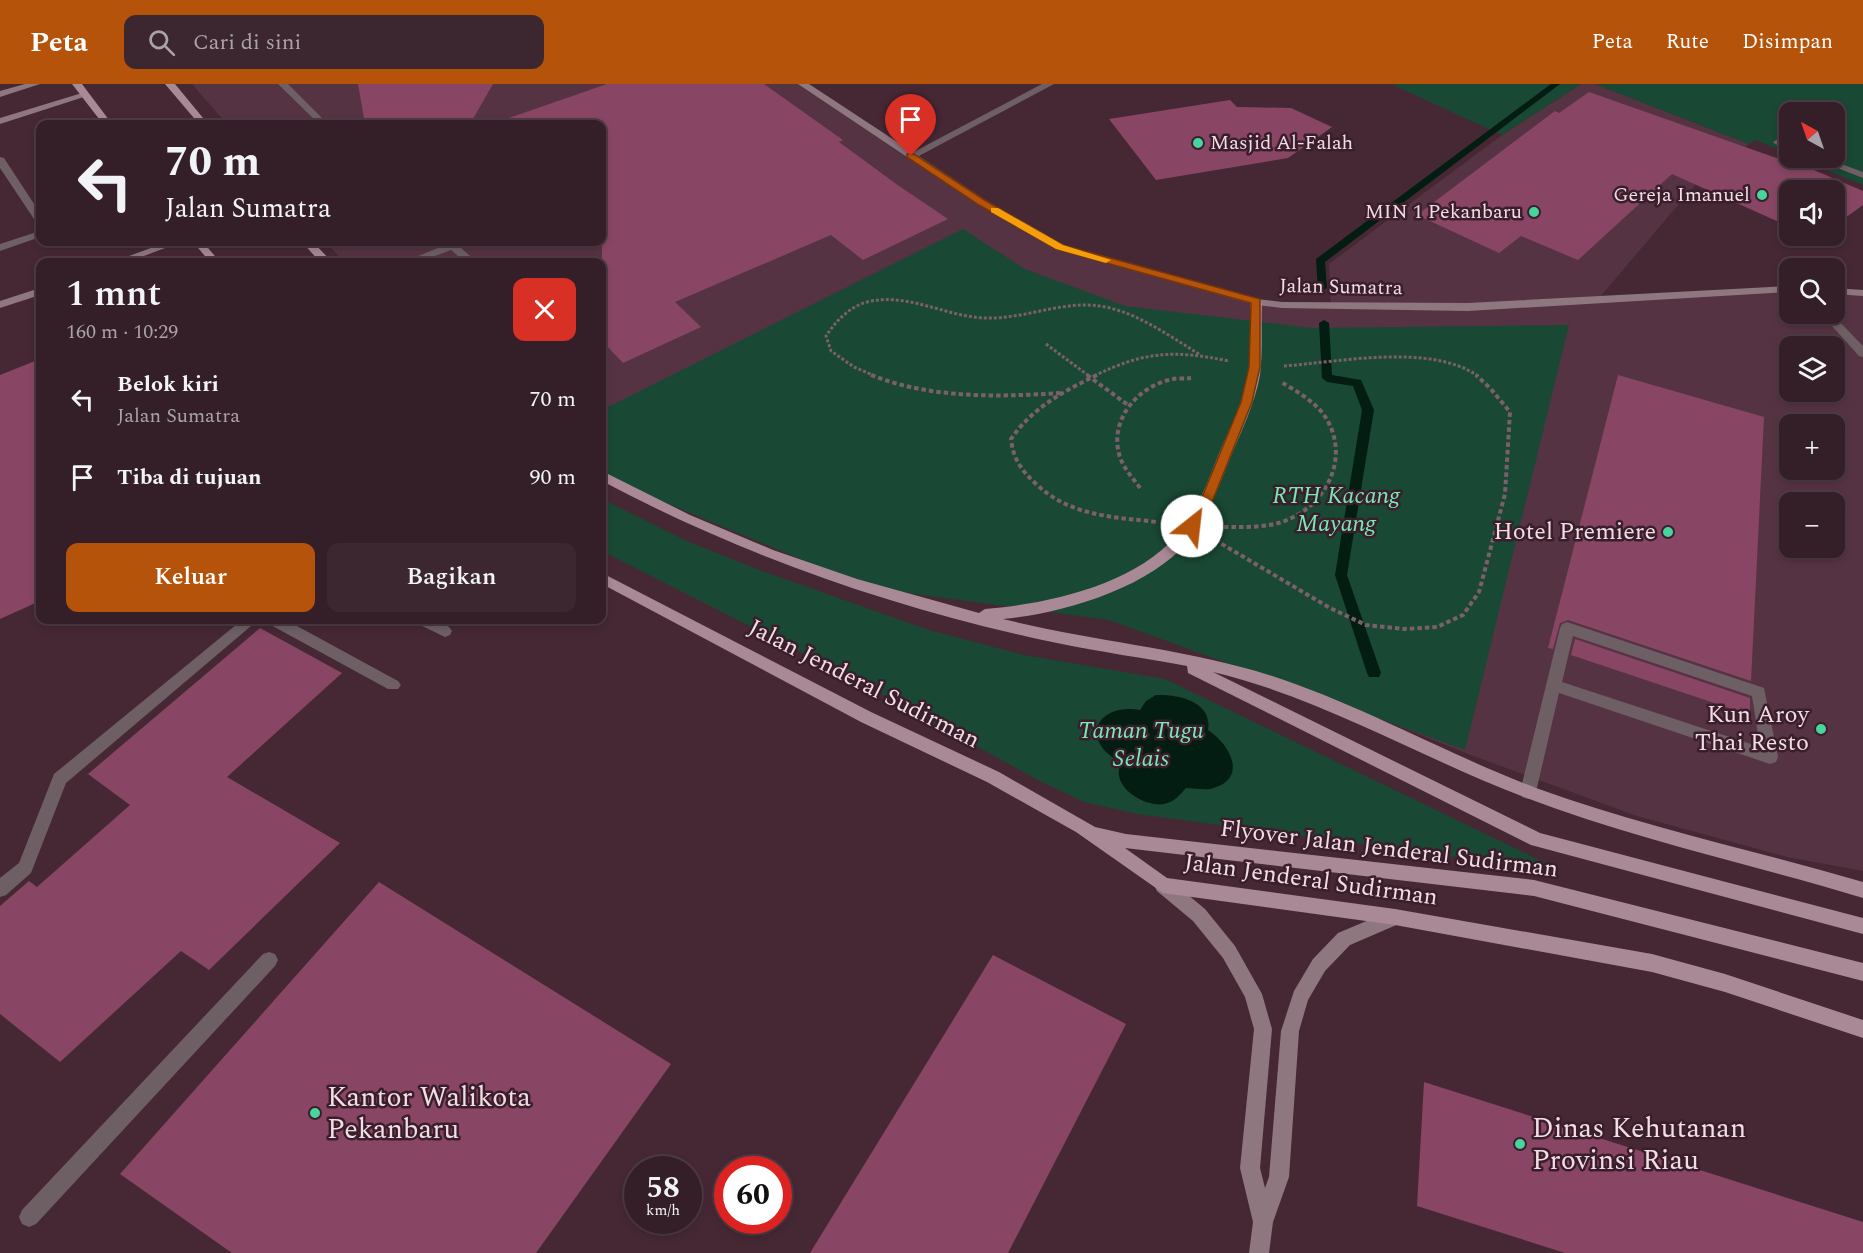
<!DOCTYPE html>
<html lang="id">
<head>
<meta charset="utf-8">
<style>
  body { margin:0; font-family:Spectral,serif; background:#3c2730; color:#f1f3f6; height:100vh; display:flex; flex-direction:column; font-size:22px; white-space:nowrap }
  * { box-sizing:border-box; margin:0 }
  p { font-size:20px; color:#a9a2a8 }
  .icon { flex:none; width:33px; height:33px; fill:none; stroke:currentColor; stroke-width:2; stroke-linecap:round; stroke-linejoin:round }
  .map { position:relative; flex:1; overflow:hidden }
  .details { position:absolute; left:36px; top:174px; width:570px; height:366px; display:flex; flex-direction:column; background:#341e28; border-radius:12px; box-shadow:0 3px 9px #0003,0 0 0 2px #4e3c45 }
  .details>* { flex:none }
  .top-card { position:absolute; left:36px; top:36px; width:570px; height:126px; border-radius:12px; box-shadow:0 3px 9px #0003,0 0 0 2px #4e3c45; background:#341e28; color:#f1f3f6; overflow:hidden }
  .needle { width:39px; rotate:320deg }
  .tools { position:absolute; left:1779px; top:18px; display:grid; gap:12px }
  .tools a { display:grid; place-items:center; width:66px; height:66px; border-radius:12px; background:#341e28; box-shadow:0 3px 9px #0003,0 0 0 2px #4e3c45; font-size:30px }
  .speed { position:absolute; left:624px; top:1072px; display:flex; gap:12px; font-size:30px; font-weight:700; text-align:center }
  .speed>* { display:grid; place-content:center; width:78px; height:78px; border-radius:50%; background:#341e28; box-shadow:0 3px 9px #0003,0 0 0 2px #4e3c45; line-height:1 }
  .speed small { font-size:15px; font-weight:400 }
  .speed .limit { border:9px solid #d22; background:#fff; color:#111 }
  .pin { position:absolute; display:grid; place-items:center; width:51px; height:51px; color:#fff; margin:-62px -26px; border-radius:50% 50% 50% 0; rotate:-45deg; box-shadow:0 0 6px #0007 }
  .pin .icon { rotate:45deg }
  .me { position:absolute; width:66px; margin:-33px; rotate:29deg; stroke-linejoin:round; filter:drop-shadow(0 0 4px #0008) }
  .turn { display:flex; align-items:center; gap:21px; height:126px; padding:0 30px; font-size:27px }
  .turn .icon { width:78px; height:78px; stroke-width:2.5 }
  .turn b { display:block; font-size:42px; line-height:51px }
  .round { display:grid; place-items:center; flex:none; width:63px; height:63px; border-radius:12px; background:#3c2730 }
  .summary { display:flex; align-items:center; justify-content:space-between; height:102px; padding:0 30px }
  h1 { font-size:36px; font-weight:600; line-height:45px }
  .primary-button { display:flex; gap:12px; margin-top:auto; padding:12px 30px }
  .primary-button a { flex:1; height:69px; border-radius:12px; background:#b45309; color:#fff; font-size:24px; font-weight:600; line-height:69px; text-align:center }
  .primary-button a+a { background:#3c2730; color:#f1f3f6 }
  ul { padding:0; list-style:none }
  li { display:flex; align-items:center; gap:18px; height:78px; padding:0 30px }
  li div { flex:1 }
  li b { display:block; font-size:22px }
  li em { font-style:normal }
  header { display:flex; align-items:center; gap:36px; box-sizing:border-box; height:84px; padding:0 30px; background:#b45309; color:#fff }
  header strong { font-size:28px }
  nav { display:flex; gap:33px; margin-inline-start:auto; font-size:21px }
  .search { width:420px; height:54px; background:#3c2730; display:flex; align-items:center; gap:15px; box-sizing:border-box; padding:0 21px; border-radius:12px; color:#a9a2a8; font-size:22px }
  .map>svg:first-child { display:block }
  .built { fill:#563343; fill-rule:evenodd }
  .green { fill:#194834 }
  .water { fill:#041d12 }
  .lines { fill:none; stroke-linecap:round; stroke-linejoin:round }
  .stream { fill:#041d12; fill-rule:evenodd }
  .building { fill:#884664 }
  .path-far1 { stroke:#7b606b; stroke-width:3; stroke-dasharray:3 2; stroke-linecap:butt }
  .path { stroke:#7b606b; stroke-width:4; stroke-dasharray:4.5 3; stroke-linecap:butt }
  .lane { fill:#6e5f65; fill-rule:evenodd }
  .street { fill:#6e5f65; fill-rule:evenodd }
  .secondary { fill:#8f7780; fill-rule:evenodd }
  .primary { fill:#a88995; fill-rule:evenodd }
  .route { fill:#b45309; stroke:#753606; stroke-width:1.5 }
  .slow { fill:#f59e0b }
  .poi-dot { fill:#48d49d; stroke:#3b1e2b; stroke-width:2 }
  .labels { text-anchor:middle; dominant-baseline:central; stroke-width:5; stroke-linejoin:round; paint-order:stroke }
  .far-poi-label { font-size:20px; fill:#f1dde4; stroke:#3b1e2b; text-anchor:end }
  .far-street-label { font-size:20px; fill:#f1dde4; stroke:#3b1e2b }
  .park-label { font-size:24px; font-style:italic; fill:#77e9b7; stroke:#3b1e2b }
  .poi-label { font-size:24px; fill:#f1dde4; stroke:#3b1e2b; text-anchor:end }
  .street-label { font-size:24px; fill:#f1dde4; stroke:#3b1e2b }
  .near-poi-label { font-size:28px; fill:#f1dde4; stroke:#3b1e2b; text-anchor:start }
</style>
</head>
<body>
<header>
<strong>Peta</strong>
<div class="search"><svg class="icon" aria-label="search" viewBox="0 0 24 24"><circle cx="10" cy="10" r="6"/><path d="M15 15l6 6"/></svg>Cari di sini</div>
<nav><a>Peta</a><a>Rute</a><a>Disimpan</a></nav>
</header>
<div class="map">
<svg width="1863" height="1169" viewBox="0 0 1863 1169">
  <rect width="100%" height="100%" fill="#462835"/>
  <path class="built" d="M192,0h608l258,165 198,54 213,5 320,-17 1,23h44l1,-21 28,1v577l-76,-14 -150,-41 -166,-61 -305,-123 -564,-176v-194h-258l-18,-20h276v-118h-375zM1790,262h44v46h-44zM1790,340h44v46h-44zM1790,418h44v46h-44z
    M1581,0h14l154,60 -49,35 -100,118 -132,8 -137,-1 -2,-40 173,-129z"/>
  <path class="green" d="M1396,0h185l-79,51 -109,-50z
    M1595,0h268v101l-66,-27h37v-46h-44l-1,42 -33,-14 -7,4z
    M963,145l62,40 100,37 187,22 257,-3 -104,425 -356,-130 -240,-32 -267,-112v-66z
    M602,415l87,43 73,29 167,59 95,25 141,24 397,192 -425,-57 -53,-12 -46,-22 -175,-96 -261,-133z"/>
  <path class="water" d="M1156,611c21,-1 57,6 52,35 23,15 41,50 2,59 -7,1 -16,-1 -24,-1 -6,7 -12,14 -22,16 -16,3 -42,-11 -45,-28 -1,-4 1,-10 1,-14 -42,-23 -22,-59 20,-52l6,-9z"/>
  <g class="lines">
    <path class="stream" d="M1551,0h9l-235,178 2,26 -5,3 -4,-1 -2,-31z
      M1324,236l5,3 3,52 29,5 13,30 -27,165 34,98 -2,4h-10l-2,-4 -32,-98 27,-165 -9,-24 -26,-4 -5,-4 -3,-55z"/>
  </g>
  <path class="building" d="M358,0h135l-23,40h-105z
    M607,0h157l79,56 -4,2 60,44 49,33 -85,41 -32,-25 -156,67 26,25 -78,36 -21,-22v-217h-95l-1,-5z
    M1589,8l196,69 3,-2 75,32v14l-29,21v-36h-44v37l-118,-53 -94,86 -57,-24 -22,17 -82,-38 138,-104 4,2z
    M1230,16l7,7 54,1 41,19 -44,31 -132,22 -47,-61z
    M40,275v242l-40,18v-244z
    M1618,291l146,42 -13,264 -183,-61 -8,3 -7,26 -5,-1z
    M260,544l82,45 -115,104 113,66 -131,127 -28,-19 -121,111 -60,-48v-108l29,-25 8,6 93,-82 -42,-31z
    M1575,555l175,59v17l-179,-60z
    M379,798l292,182 -135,189h-304l-112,-79z
    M993,871l133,69 -118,229h-198z
    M1424,998l439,140v31h-298l-148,-47z"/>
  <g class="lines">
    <path class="path-far1" d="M1046,260l43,32
      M1284,282c55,-4 147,-23 194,10
      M875,292l-21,-9 -23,-16 -5,-15c10,-15 23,-29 41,-34 40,-10 77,14 117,16 43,2 83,-21 126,-10 32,8 61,29 89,46
      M1094,292c51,-25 80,-26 135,-15"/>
    <path class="path" d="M871,291c61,24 126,22 191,18
      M1087,291l41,30
      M1097,291c-33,16 -65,33 -86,64 2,19 10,31 24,44 34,33 77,34 122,39
      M1140,404c-7,-10 -16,-19 -20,-31 -12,-36 17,-71 53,-78 5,-1 12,0 18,-1
      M1224,443c21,0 44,1 63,-7 42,-17 64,-66 37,-105 -9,-13 -29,-25 -43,-33
      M1215,456l115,68 36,17 38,4 33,-2 26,-12 16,-23 26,-98 5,-82 -19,-23 -15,-14"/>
    <path class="lane" d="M278,0h10l40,40h-9z
      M1778,55l12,4v7l-15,-6 -2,-2z
      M0,73l4,1 36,55v10l-4,-1 -36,-54z
      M1812,74h13l38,14v6z
      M40,147v6l-40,14v-7z
      M443,158h11l23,20h-12l-14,-12 -32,12h-15l41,-17z
      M1821,230h11l31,32v11l-4,-1z
      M242,536h16l-192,163 -35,90 -25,22 -6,2v-19l19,-15 35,-89z
      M267,536h19l112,61 3,4 -3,4h-10l-119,-65z
      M416,536c12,-1 29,-1 36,11l-2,4 -5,2 -27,-13z
      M1567,538l197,66 14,69 -2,5 -6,2 -211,-71 -23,99 -2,5 -6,2 -6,-2 -2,-5 40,-164 2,-4zM1573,552l179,60 8,51 -198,-65z
      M269,868l6,2 3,6 -3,6 -239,258 -7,3 -7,-3 -3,-7 3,-7 241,-256z"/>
    <path class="street" d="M1042,0h12l-139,74 -9,-2z"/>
    <path class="secondary" d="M25,0h15l-40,13v-6z
      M798,0h11l178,117 77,44 193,54 25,3 186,1 322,-17v6l-322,19 -186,-3 -26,-3 -200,-56 -77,-44z
      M82,9l8,2 -90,29v-6z
      M167,158h14l-53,20h-15z
      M40,204v7l-40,13v-7z
      M1834,204l29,2v6l-29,-2z
      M1163,793l6,2 36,30 30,37 27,48 10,35 -12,139 5,20 4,-11 12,-146 13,-40 19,-32 25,-26 57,-24 6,2 3,6 -3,6 -51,22 -25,26 -17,29 -9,31 -10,146 -16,45 -4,31h-20l4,-31 -13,-54 14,-139 -9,-32 -22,-39 -30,-37 -36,-30 -3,-6 3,-6z"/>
    <path class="primary" d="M72,0h10l30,40h-9z
      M165,0h10l33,40h-9z
      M193,158h10l17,20h-10z
      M302,158h11l19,20h-12z
      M1256,215l6,3c-1,24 1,49 -2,73 -5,28 -18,55 -29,81 -12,30 -23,60 -43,85 -38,47 -127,73 -185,78 84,21 170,28 253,52 97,29 185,81 280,117 107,39 218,62 327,94v16c-113,-34 -229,-59 -339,-101 -105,-40 -202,-99 -311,-125l327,161 323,85v16l-332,-89 -343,-172 -1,-7c-43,-8 -87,-14 -130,-23 -158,-33 -312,-86 -455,-162v-10l88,44 83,35 84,29 122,34 6,-4c63,-5 148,-24 191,-73 20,-23 31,-52 42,-80 11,-27 25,-53 30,-81 4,-24 2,-49 2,-73z
      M602,489l269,139 128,60 96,55 31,7 408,46 329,83v18l-329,-85 -409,-48 42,30 228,31 257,45 73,20 138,46v18l-138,-46 -73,-20 -257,-47 -232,-32 -87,-61 -89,-50 -126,-60 -259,-138z"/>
  </g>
  <path class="route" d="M907,70h7l72,47 77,44 197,54v68l-8,35 -42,105 -13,22h-9l-2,-3 12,-19 43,-105 8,-35 2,-64 -195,-54 -77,-44 -72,-48z"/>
  <path class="slow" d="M991,124h7l65,37 48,15 -5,3 -50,-14 -65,-37z"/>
  <g class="poi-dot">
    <circle cx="1198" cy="59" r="6"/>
    <circle cx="1762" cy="111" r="6"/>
    <circle cx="1534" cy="128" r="6"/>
    <circle cx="1668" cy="448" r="6"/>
    <circle cx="1821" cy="645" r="6"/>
    <circle cx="315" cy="1029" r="6"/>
    <circle cx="1520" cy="1060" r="6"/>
  </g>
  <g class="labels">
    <g class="far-poi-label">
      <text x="1210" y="59" text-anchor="start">Masjid Al-Falah</text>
      <text x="1750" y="111">Gereja Imanuel</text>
      <text x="1522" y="128">MIN 1 Pekanbaru</text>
    </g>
    <g class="far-street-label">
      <text transform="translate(1341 203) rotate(1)">Jalan Sumatra</text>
    </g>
    <g class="park-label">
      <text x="1336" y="412">RTH Kacang<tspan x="1336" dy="28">Mayang</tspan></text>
      <text x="1141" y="647">Taman Tugu<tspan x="1141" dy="28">Selais</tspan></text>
    </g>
    <g class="poi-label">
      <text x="1656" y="448">Hotel Premiere</text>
      <text x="1809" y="631">Kun Aroy<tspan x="1809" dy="28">Thai Resto</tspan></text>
    </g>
    <g class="street-label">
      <text transform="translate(864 600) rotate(27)">Jalan Jenderal Sudirman</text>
      <text transform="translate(1389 765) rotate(7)">Flyover Jalan Jenderal Sudirman</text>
      <text transform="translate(1311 796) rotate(8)">Jalan Jenderal Sudirman</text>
    </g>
    <g class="near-poi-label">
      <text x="327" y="1013">Kantor Walikota<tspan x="327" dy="32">Pekanbaru</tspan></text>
      <text x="1532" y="1044">Dinas Kehutanan<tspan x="1532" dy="32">Provinsi Riau</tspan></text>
    </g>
  </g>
</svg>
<div class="tools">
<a><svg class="needle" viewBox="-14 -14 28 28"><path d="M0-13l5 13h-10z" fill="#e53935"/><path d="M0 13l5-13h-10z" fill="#a9a2a8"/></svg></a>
<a><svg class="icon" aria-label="sound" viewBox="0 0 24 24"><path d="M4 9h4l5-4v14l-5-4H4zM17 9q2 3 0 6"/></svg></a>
<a><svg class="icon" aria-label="search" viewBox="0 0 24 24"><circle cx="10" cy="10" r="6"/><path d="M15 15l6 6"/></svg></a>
<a><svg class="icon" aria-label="layers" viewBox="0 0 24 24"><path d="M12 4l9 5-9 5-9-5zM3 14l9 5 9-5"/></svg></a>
<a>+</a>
<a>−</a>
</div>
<div class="speed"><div>58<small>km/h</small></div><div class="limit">60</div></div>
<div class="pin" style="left:911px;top:72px;background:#d93025"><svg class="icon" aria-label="arrive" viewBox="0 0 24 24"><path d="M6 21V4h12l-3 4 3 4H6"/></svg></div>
<svg class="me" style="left:1192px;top:442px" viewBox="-20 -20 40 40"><circle r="19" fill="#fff"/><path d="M0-13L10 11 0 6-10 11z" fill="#b45309"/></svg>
<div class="top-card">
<div class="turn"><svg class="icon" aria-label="left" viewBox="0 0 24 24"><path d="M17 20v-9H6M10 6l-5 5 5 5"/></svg><div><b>70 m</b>Jalan Sumatra</div></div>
</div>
<section class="details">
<div class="summary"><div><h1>1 mnt</h1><p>160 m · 10:29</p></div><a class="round" style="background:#d93025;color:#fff"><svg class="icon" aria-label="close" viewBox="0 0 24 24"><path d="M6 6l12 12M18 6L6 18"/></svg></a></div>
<ul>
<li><svg class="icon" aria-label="left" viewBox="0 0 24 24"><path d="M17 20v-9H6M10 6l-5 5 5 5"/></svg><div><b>Belok kiri</b><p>Jalan Sumatra</p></div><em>70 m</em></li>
<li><svg class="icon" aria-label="arrive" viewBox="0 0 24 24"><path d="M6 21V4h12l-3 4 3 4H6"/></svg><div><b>Tiba di tujuan</b></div><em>90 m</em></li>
</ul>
<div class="primary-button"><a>Keluar</a><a>Bagikan</a></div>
</section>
</div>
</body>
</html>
